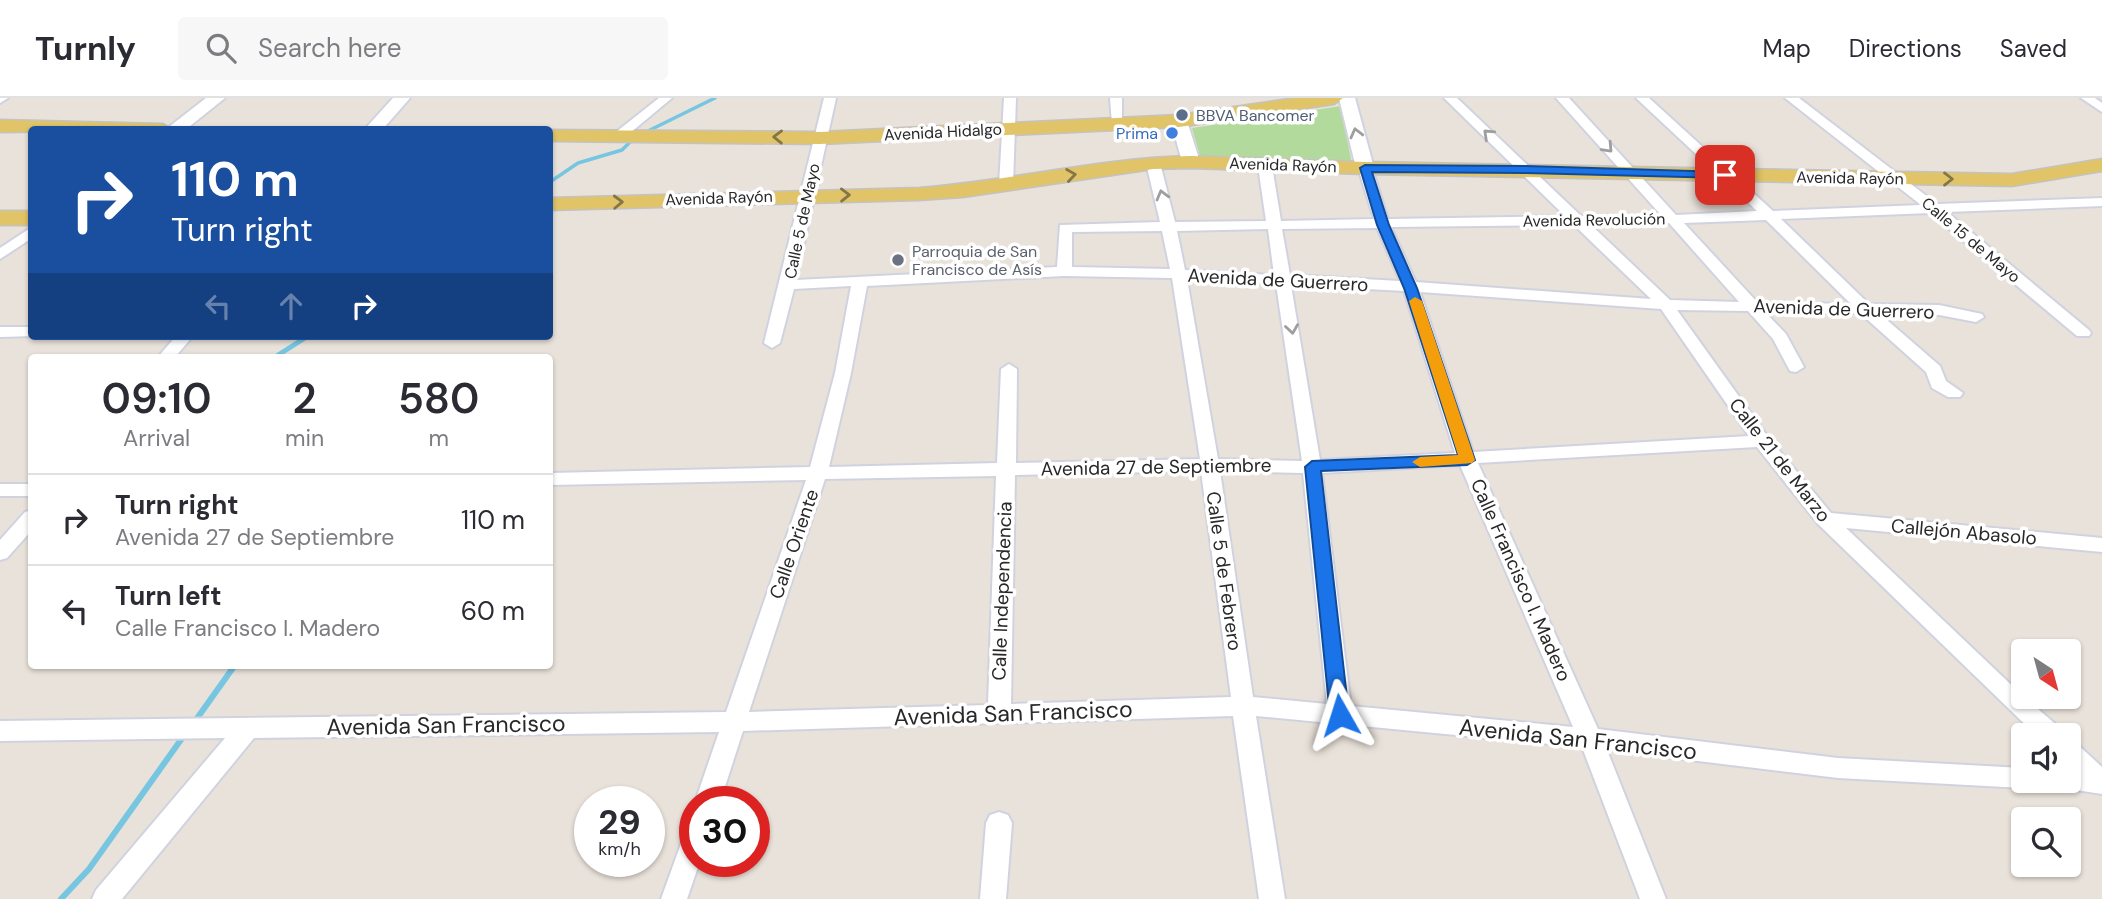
<!DOCTYPE html>
<html lang="en">
<head>
<meta charset="utf-8">
<style>
  body { margin:0; font-family:"DM Sans",sans-serif; background:#f7f7f7; color:#2b2b33; height:100vh; display:flex; flex-direction:column; font-size:26px; white-space:nowrap }
  * { box-sizing:border-box; margin:0 }
  p { font-size:23px; color:#7c7c81 }
  .icon { flex:none; width:38px; height:38px; fill:none; stroke:currentColor; stroke-width:2; stroke-linecap:round; stroke-linejoin:round }
  .map { position:relative; flex:1; overflow:hidden }
  .drawer { position:absolute; left:28px; top:256px; width:525px; height:315px; display:flex; flex-direction:column; background:#fff; border-radius:7px; box-shadow:0 2px 5px #0004 }
  .drawer>* { flex:none }
  .hud { position:absolute; left:28px; top:28px; width:525px; height:214px; border-radius:7px; box-shadow:0 2px 5px #0004; background:#1a4fa0; color:#fff; overflow:hidden }
  .needle { width:46px; rotate:144deg }
  .controls { position:absolute; left:2011px; top:541px; display:grid; gap:14px }
  .controls a { display:grid; place-items:center; width:70px; height:70px; border-radius:7px; background:#fff; box-shadow:0 2px 5px #0004; font-size:35px }
  .speed { position:absolute; left:574px; top:688px; display:flex; gap:14px; font-size:35px; font-weight:700; text-align:center }
  .speed>* { display:grid; place-content:center; width:91px; height:91px; border-radius:50%; background:#fff; box-shadow:0 2px 5px #0004; line-height:1 }
  .speed small { font-size:18px; font-weight:400 }
  .speed .limit { border:10px solid #d22; background:#fff; color:#111 }
  .pin { position:absolute; display:grid; place-items:center; width:60px; height:60px; color:#fff; margin:-30px; border-radius:14px; box-shadow:0 4px 10px #0006 }
  .me { position:absolute; width:77px; margin:-38px; rotate:354deg; stroke-linejoin:round; filter:drop-shadow(0 0 5px #0008) }
  .turn { display:flex; align-items:center; gap:24px; height:147px; padding:0 28px; font-size:32px }
  .turn .icon { width:91px; height:91px; stroke-width:2.5 }
  .turn b { display:block; font-size:49px; line-height:60px }
  .lanes { display:flex; align-items:center; height:66px; padding:0 28px; background:#0003; justify-content:center; gap:35px; direction:ltr }
  .lanes .off { opacity:.35 }
  .eta { display:flex; justify-content:space-evenly; align-items:center; height:119px; text-align:center }
  .eta b { font-size:42px; font-weight:600; line-height:49px }
  ul { padding:0; list-style:none }
  li { display:flex; align-items:center; gap:21px; height:91px; padding:0 28px; border-top:2px solid #e1e1e2 }
  li div { flex:1 }
  li b { display:block; font-size:26px }
  li em { font-style:normal }
  header { display:flex; align-items:center; gap:42px; box-sizing:border-box; height:98px; padding:0 35px; background:#fff; border-bottom:2px solid #e1e1e2 }
  header strong { font-size:33px }
  nav { display:flex; gap:38px; margin-inline-start:auto; font-size:24px }
  .search { width:490px; height:63px; background:#f7f7f7; display:flex; align-items:center; gap:18px; box-sizing:border-box; padding:0 24px; border-radius:7px; color:#7c7c81; font-size:26px }
  .map>svg:first-child { display:block }
  .green { fill:#b2da9c }
  .lines { fill:none; stroke-linecap:round; stroke-linejoin:round }
  .stream-far2 { stroke:#77c6e1; stroke-width:3.5 }
  .stream-far1 { stroke:#77c6e1; stroke-width:5 }
  .stream { stroke:#77c6e1; stroke-width:6 }
  .street-casing { stroke:#d0d3df; stroke-width:4 }
  .secondary-casing { stroke:#d0d3df; stroke-width:4 }
  .primary-casing { stroke:#c3c3c3; stroke-width:3 }
  .street { fill:#fff; fill-rule:evenodd }
  .secondary { fill:#fff; fill-rule:evenodd }
  .primary { fill:#e1c467; fill-rule:evenodd }
  .oneway { stroke:#9e9e9e }
  .oneway2 { stroke:#847648 }
  .route { fill:#1a73e8; stroke:#114b97; stroke-width:2 }
  .slow { fill:#f59e0b }
  .service-dot { fill:#5c6f8a; stroke:#fff; stroke-width:2.5 }
  .shop-dot { fill:#3f7fe0; stroke:#fff; stroke-width:2.5 }
  .worship-dot { fill:#6b7280; stroke:#fff; stroke-width:2.5 }
  .labels { text-anchor:middle; dominant-baseline:central; stroke-width:7; stroke-linejoin:round; paint-order:stroke }
  .far-service-label { font-size:16px; fill:#4e5e75; stroke:#fff; text-anchor:start }
  .far-street-label { font-size:16px; fill:#282828; stroke:#fff }
  .far-shop-label { font-size:16px; fill:#366cbe; stroke:#fff; text-anchor:end }
  .far-worship-label { font-size:16px; fill:#5b616d; stroke:#fff; text-anchor:start }
  .street-label { font-size:19px; fill:#282828; stroke:#fff }
  .near-street-label { font-size:23px; fill:#282828; stroke:#fff }
</style>
</head>
<body>
<header>
<strong>Turnly</strong>
<div class="search"><svg class="icon" aria-label="search" viewBox="0 0 24 24"><circle cx="10" cy="10" r="6"/><path d="M15 15l6 6"/></svg>Search here</div>
<nav><a>Map</a><a>Directions</a><a>Saved</a></nav>
</header>
<div class="map">
<svg width="2102" height="801" viewBox="0 0 2102 801">
  <rect width="100%" height="100%" fill="#e9e2da"/>
  <path class="green" d="M1341,8l11,59 -151,-5 -9,-32z"/>
  <g class="lines">
    <path class="stream-far2" d="M644,35l71,-35
      M550,84l28,-19 44,-13 13,-13"/>
    <path class="stream-far1" d="M275,259l33,-21"/>
    <path class="stream" d="M193,626l42,-59
      M61,801l28,-30 96,-135"/>
    <defs>
      <path id="street" d="M0,0h8l-8,5z
        M659,0h13l-48,40h-8v-6z
        M824,0h12l-40,182 261,-13 3,-42 100,-3 -14,-59 7,-4 7,4 15,59 91,-1 -8,-55 7,-4 7,4 9,55 93,-2 -16,-51 7,-4 7,4 16,51 177,-3 -121,-118h13l124,118 80,-1 -105,-117h13l107,117 81,-4 -121,-113h13l124,113 148,-6 -136,-107h14l138,106 165,-6v8l-155,6 142,118 2,3 -2,3h-12l-147,-123 -149,6 88,85 70,1 43,9 2,3 -8,5 -37,-7 -59,-1 60,52 6,15 17,12 -3,4h-12l-16,-9 -6,-16 -66,-59 -95,-1 21,22 18,33 -8,5 -6,-1 -17,-32 -25,-28 -71,-1 91,127 63,76 271,25v14l-256,-24 177,168 37,32 4,7h-28l-218,-211 -61,-77 -279,16 120,266 240,29 185,10v12h11l-2,5 -9,3 -185,-10 -231,-28 59,149h-26l-58,-152 -326,-31 29,183h-26l-26,-183 -490,15 -23,71h-25l24,-70 -465,6 -132,161h-30l4,-9 129,-152 -225,3v-20l726,-9 80,-232 -256,5v-12l260,-6 25,-94 16,-87 -57,3 -14,54 -8,5 -8,-5zM1766,122l85,84 -94,-2 -73,-79zM1669,125l70,79 -69,-2 -80,-76zM1574,127l77,74 -235,-17 -25,-55zM1377,130l23,53 -110,-6 -8,-46zM1268,131l6,46 -89,-5 -8,-39zM1162,133l8,38 -98,-2v-35zM1064,178l108,2 28,181 -184,4 1,-94 -8,-5 -8,5 -4,94 -168,4 22,-94 16,-87zM1187,181l89,5 26,177 -84,-2zM1291,187l113,6 51,162 -135,7zM1420,194l241,17 88,127 -276,16zM1460,367l113,262 -222,-21 -29,-233zM1201,373l30,226 -220,7 4,-229zM1220,373l83,2 24,231 -74,-7zM996,378l-8,229 -239,7 76,-233z
        M1004,0h12l-3,87 -7,4 -7,-4z
        M1110,0h12v29l-4,1 -6,-4z
        M2081,0h14l7,5v9z
        M32,129v11l-32,21v-11z
        M0,229h32v9h3l-35,1z
        M176,238h17l-18,21h-17z
        M0,386h32v12h-32z
        M32,412v20l-25,28 -7,2v-20l25,-28z
        M2068,642l8,3 26,24v27l-46,-7 -3,-7h15v-10h5l-5,-4z
        M999,714l9,3 4,8 -6,76h-26l6,-76 4,-8z
        M695,729v34h5l-13,38h-26l25,-69z"/>
      <path id="secondary" d="M206,0h19l-40,32h-20z
        M393,0h17l-28,32h-18z
        M1339,0h16l19,70 -3,4 -6,1 -9,-5z
        M1179,18l8,5 13,41 -3,4h-12l-3,-4 -11,-41z"/>
      <path id="primary" d="M1296,0h47l-9,6 -155,23 -359,17 -270,-3 -1,-11 271,2 359,-17z
        M0,22l163,4 9,6 -172,2z
        M1191,58l174,6 647,12 90,-15v12l-90,15 -647,-12 -174,-6 -38,1 -190,28 -44,3 -369,10v-12l369,-10c91,-7 181,-30 272,-32z
        M0,113h32v14h-32z"/>
    </defs>
    <use href="#street" class="street-casing"/>
    <use href="#secondary" class="secondary-casing"/>
    <use href="#primary" class="primary-casing"/>
    <use href="#street" class="street"/>
    <use href="#secondary" class="secondary"/>
    <use href="#primary" class="primary"/>
  </g>
  <defs><path id="oneway-chevron" d="M-2-3.5L2.5 0L-2 3.5" fill="none" stroke-width="1.6" stroke-linecap="round" stroke-linejoin="round" transform="scale(1.75)"/></defs>
  <g class="oneway">
    <use href="#oneway-chevron" transform="translate(1356 35) rotate(-104)"/>
    <use href="#oneway-chevron" transform="translate(1488 36) rotate(-137)"/>
    <use href="#oneway-chevron" transform="translate(1608 50) rotate(47)"/>
    <use href="#oneway-chevron" transform="translate(1162 97) rotate(-105)"/>
    <use href="#oneway-chevron" transform="translate(1292 231) rotate(82)"/>
  </g>
  <g class="oneway2">
    <use href="#oneway-chevron" transform="translate(778 39) rotate(-179)"/>
    <use href="#oneway-chevron" transform="translate(1071 77) rotate(-8)"/>
    <use href="#oneway-chevron" transform="translate(1948 81)"/>
    <use href="#oneway-chevron" transform="translate(845 97) rotate(-1)"/>
    <use href="#oneway-chevron" transform="translate(618 104) rotate(-2)"/>
  </g>
  <path class="route" d="M1365,67l161,1 199,6 5,3 -5,3 -199,-5 -154,-1 17,53 28,63 58,172 -8,5 -146,6 28,244 -3,6 -6,2 -7,-2 -3,-6 -25,-248 7,-6 146,-6 -54,-167 -27,-63 -17,-57z"/>
  <path class="slow" d="M1415,199l7,4 53,159 -3,3 -52,4 -8,-5 8,-5 38,-2 -49,-154z"/>
  <circle class="service-dot" cx="1182" cy="17" r="7"/>
  <circle class="shop-dot" cx="1172" cy="35" r="7"/>
  <circle class="worship-dot" cx="898" cy="162" r="7"/>
  <g class="labels">
    <g class="far-service-label">
      <text x="1196" y="17">BBVA Bancomer</text>
    </g>
    <g class="far-street-label">
      <text transform="translate(943 34) rotate(-3)">Avenida Hidalgo</text>
      <text transform="translate(1283 67) rotate(2)">Avenida Rayón</text>
      <text transform="translate(1850 80) rotate(1)">Avenida Rayón</text>
      <text transform="translate(719 100) rotate(-2)">Avenida Rayón</text>
      <text transform="translate(1594 122) rotate(-1)">Avenida Revolución</text>
      <text transform="translate(802 123) rotate(-78)">Calle 5 de Mayo</text>
      <text transform="translate(1971 142) rotate(40)">Calle 15 de Mayo</text>
    </g>
    <g class="far-shop-label">
      <text x="1158" y="35">Prima</text>
    </g>
    <g class="far-worship-label">
      <text x="912" y="153">Parroquia de San<tspan x="912" dy="18">Francisco de Asís</tspan></text>
    </g>
    <g class="street-label">
      <text transform="translate(1278 182) rotate(3)">Avenida de Guerrero</text>
      <text transform="translate(1844 211) rotate(2)">Avenida de Guerrero</text>
      <text transform="translate(1780 362) rotate(52)">Calle 21 de Marzo</text>
      <text transform="translate(1156 369) rotate(-1)">Avenida 27 de Septiembre</text>
      <text transform="translate(1964 434) rotate(5)">Callejón Abasolo</text>
      <text transform="translate(794 446) rotate(-71)">Calle Oriente</text>
      <text transform="translate(1224 473) rotate(82)">Calle 5 de Febrero</text>
      <text transform="translate(1521 482) rotate(66)">Calle Francisco I. Madero</text>
      <text transform="translate(1002 493) rotate(-88)">Calle Independencia</text>
    </g>
    <g class="near-street-label">
      <text transform="translate(1013 615) rotate(-2)">Avenida San Francisco</text>
      <text transform="translate(446 627) rotate(-1)">Avenida San Francisco</text>
      <text transform="translate(1578 641) rotate(6)">Avenida San Francisco</text>
    </g>
  </g>
</svg>
<div class="controls">
<a><svg class="needle" viewBox="-14 -14 28 28"><path d="M0-13l5 13h-10z" fill="#e53935"/><path d="M0 13l5-13h-10z" fill="#7c7c81"/></svg></a>
<a><svg class="icon" aria-label="sound" viewBox="0 0 24 24"><path d="M4 9h4l5-4v14l-5-4H4zM17 9q2 3 0 6"/></svg></a>
<a><svg class="icon" aria-label="search" viewBox="0 0 24 24"><circle cx="10" cy="10" r="6"/><path d="M15 15l6 6"/></svg></a>
</div>
<div class="speed"><div>29<small>km/h</small></div><div class="limit">30</div></div>
<div class="pin" style="left:1725px;top:77px;background:#d93025"><svg class="icon" aria-label="arrive" viewBox="0 0 24 24"><path d="M6 21V4h12l-3 4 3 4H6"/></svg></div>
<svg class="me" style="left:1340px;top:617px" viewBox="-20 -20 40 40"><path d="M0-17L14 15 0 8-14 15z" fill="#1a73e8" stroke="#fff" stroke-width="4"/></svg>
<div class="hud">
<div class="turn"><svg class="icon" aria-label="right" viewBox="0 0 24 24"><path d="M7 20v-9h11M14 6l5 5-5 5"/></svg><div><b>110 m</b>Turn right</div></div>
<div class="lanes"><svg class="icon off" aria-label="left" viewBox="0 0 24 24"><path d="M17 20v-9H6M10 6l-5 5 5 5"/></svg><svg class="icon off" aria-label="ahead" viewBox="0 0 24 24"><path d="M12 20V5M6 11l6-6 6 6"/></svg><svg class="icon" aria-label="right" viewBox="0 0 24 24"><path d="M7 20v-9h11M14 6l5 5-5 5"/></svg></div>
</div>
<section class="drawer">
<div class="eta">
<div><b>09:10</b><p>Arrival</p></div>
<div><b>2</b><p>min</p></div>
<div><b>580</b><p>m</p></div>
</div>
<ul>
<li><svg class="icon" aria-label="right" viewBox="0 0 24 24"><path d="M7 20v-9h11M14 6l5 5-5 5"/></svg><div><b>Turn right</b><p>Avenida 27 de Septiembre</p></div><em>110 m</em></li>
<li><svg class="icon" aria-label="left" viewBox="0 0 24 24"><path d="M17 20v-9H6M10 6l-5 5 5 5"/></svg><div><b>Turn left</b><p>Calle Francisco I. Madero</p></div><em>60 m</em></li>
</ul>
</section>
</div>
</body>
</html>
